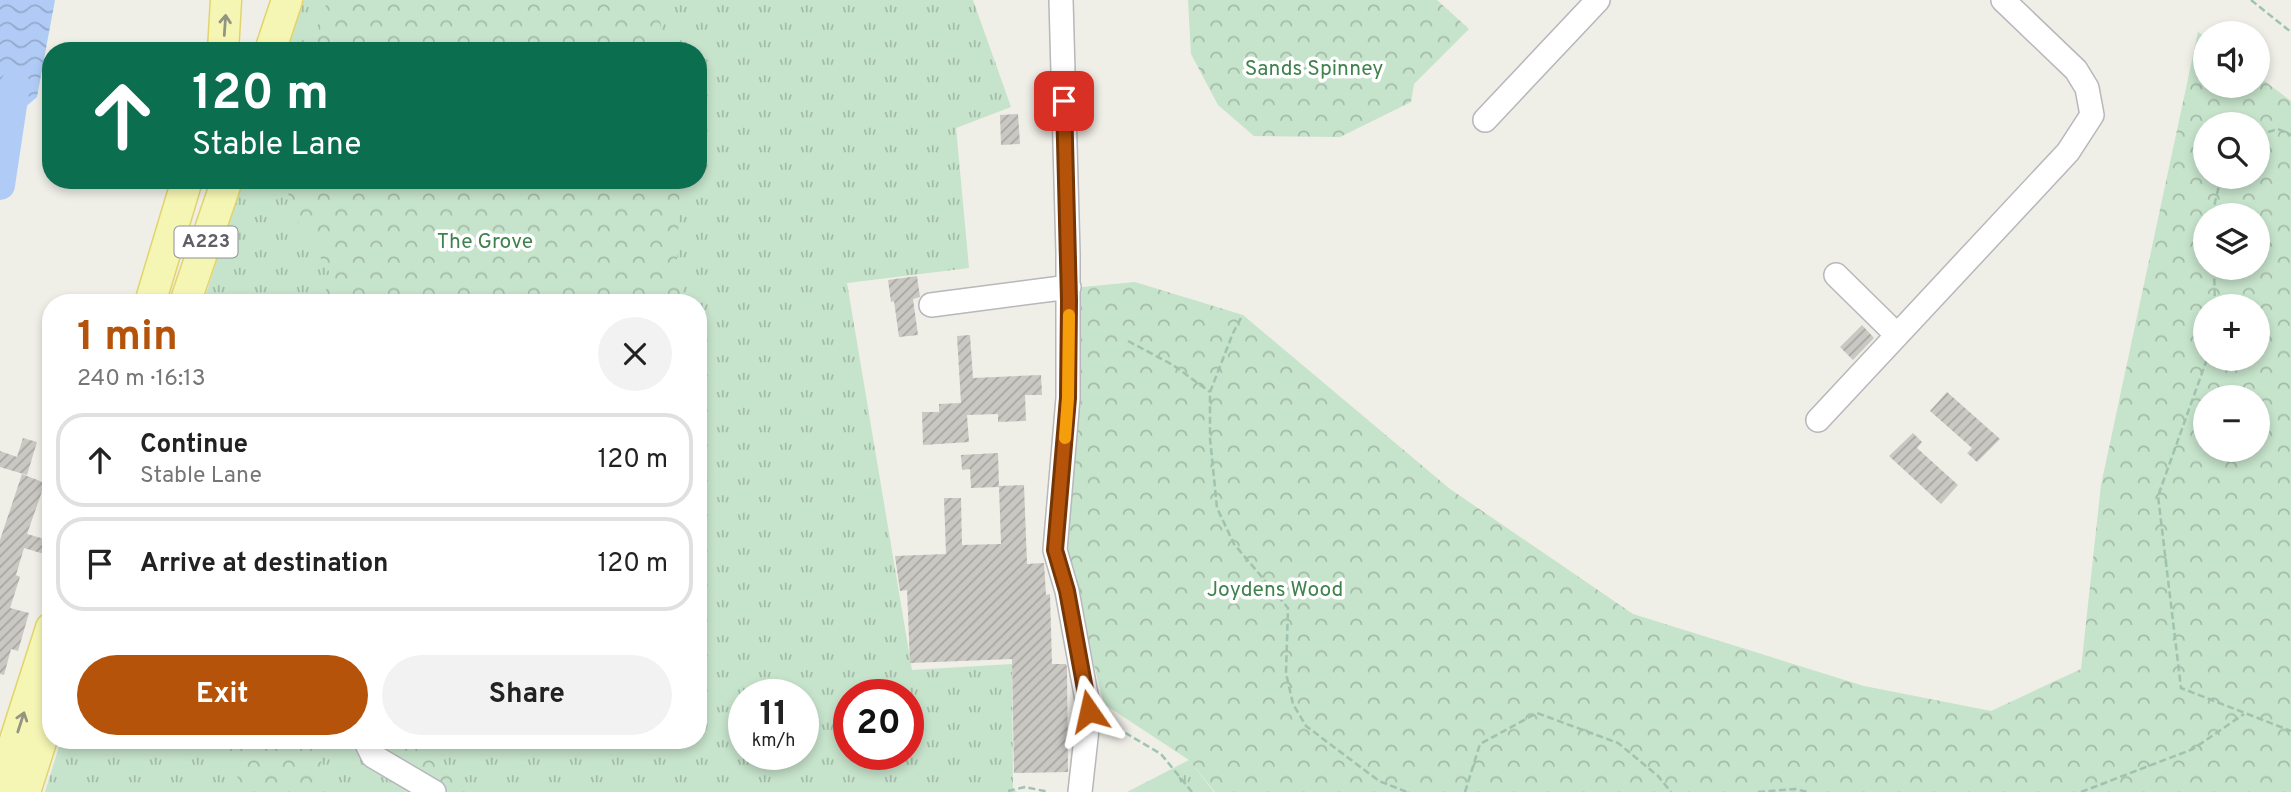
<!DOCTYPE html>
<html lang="en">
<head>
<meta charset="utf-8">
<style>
  body { margin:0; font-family:Overpass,sans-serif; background:#f2f2f2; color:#222; height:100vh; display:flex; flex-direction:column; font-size:26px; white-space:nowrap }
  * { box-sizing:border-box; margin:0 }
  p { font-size:23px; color:#767676 }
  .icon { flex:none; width:38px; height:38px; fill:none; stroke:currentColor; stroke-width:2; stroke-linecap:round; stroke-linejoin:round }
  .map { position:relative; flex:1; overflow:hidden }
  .side { position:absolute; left:42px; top:294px; width:665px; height:455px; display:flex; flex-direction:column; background:#fff; border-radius:28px; box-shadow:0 4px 10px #0003 }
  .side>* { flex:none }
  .guide { position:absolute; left:42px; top:42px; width:665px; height:147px; border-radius:28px; box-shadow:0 4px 10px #0003; background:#0b6e4f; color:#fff; overflow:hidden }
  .buttons { position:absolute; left:2193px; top:21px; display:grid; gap:14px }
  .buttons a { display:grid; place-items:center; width:77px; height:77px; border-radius:50%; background:#fff; box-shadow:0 4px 10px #0003; font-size:35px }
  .speed { position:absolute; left:728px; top:679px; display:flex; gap:14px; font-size:35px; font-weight:700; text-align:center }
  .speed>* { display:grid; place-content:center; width:91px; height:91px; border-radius:50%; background:#fff; box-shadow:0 4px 10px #0003; line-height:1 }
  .speed small { font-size:18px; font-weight:400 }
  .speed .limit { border:10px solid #d22; background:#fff; color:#111 }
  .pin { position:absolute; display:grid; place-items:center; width:60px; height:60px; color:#fff; margin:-30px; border-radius:14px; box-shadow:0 4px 10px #0006 }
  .me { position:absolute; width:77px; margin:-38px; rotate:349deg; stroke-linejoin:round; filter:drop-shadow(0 0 5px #0008) }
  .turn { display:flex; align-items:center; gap:24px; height:147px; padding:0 35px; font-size:32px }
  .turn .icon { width:91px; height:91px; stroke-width:2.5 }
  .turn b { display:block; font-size:49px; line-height:60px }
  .round { display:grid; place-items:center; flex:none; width:74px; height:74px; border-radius:37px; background:#f2f2f2 }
  .headline { display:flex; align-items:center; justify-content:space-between; height:119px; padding:0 35px }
  h1 { font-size:42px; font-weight:700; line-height:52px; color:#b45309 }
  .primary-button { display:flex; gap:14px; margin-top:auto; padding:14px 35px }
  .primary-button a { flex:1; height:80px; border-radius:42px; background:#b45309; color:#fff; font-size:28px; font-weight:700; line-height:80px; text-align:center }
  .primary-button a+a { background:#f2f2f2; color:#222 }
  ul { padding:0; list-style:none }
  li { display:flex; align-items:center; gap:21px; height:94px; margin:0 14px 10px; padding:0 21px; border:4px solid #e0e0e0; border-radius:28px }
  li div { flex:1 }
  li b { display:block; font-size:26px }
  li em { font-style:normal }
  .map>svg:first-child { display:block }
  .grass { fill:url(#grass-tufts); fill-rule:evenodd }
  .forest { fill:url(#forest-crowns); fill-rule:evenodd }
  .water { fill:url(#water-waves) }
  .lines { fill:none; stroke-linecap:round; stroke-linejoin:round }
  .river { stroke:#b0ccf6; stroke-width:30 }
  .building { fill:url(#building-hatch) }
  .minor-casing { stroke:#b7b7bc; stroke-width:26 }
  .major-casing { stroke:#e2d46c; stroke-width:33 }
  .path { stroke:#a0c3b0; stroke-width:2.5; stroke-dasharray:7 3.5; stroke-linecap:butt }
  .minor { stroke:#fff; stroke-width:23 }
  .major { stroke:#f6f6b4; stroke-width:30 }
  .oneway { stroke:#939481 }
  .route-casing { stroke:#753606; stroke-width:18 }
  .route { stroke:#b45309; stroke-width:12 }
  .slow { stroke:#f59e0b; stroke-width:12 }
  .labels { text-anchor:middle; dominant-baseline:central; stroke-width:7; stroke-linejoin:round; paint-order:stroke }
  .shield { fill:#fff; stroke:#8e9093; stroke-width:2 }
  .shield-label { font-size:19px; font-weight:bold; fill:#5e6065 }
  .park-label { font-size:21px; fill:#40824e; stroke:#fff }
</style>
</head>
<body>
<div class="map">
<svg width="2291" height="792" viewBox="0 0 2291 792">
  <defs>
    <pattern id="grass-tufts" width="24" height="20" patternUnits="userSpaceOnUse" patternTransform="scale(1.75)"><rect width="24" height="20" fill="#c6e3cb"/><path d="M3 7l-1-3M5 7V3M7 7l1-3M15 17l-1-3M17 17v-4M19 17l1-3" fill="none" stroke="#a4bba8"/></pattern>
    <pattern id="forest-crowns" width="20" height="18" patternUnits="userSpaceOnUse" patternTransform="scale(1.75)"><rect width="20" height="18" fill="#c6e3cb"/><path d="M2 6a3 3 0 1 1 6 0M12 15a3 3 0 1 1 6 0" fill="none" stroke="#a4bba8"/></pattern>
    <pattern id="water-waves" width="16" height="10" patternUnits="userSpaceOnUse" patternTransform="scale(1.75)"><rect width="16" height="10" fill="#b0ccf6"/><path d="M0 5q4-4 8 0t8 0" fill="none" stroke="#92a9cb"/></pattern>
    <pattern id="building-hatch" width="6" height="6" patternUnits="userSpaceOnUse" patternTransform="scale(1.75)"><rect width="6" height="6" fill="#cac8c3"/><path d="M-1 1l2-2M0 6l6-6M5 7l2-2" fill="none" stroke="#a7a6a2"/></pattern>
  </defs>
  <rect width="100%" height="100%" fill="#efeee7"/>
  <path class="grass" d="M304,0h669l38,107 -55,21 13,140 -122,15 65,387 100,-6 1,126 5,2h-973l16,-52h637v-437h-495l40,-123h455v-129h-413l13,-42zM744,695h59v59h-59zM849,695h59v59h-59z
    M1189,760l25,32h-87z"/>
  <path class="forest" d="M327,0h330l7,51h-349z
    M1188,0h249l32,29 -55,55 -3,18 -71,35 -86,-1 -36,-31 -27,-51z
    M2198,32l7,5v49h53v-10l33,25v691h-1076l-26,-32 -85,-56 -38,-146 7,-270 62,-6 108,33 207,174 183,125 231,72 127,25 90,-42 20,-184zM2205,124h53v53h-53zM2205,215h53v53h-53zM2205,306h53v53h-53zM2205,397h53v53h-53z
    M285,180h395l-3,81 7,20 -3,22h-358l7,-30 -37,-60z
    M218,740h91l8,11 16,41h-88z
    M374,740h57l18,35 26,17h-74z"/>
  <path class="water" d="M0,0h55l-18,97 -29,25 -8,-16z"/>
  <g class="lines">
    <path class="river" d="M0,185l15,-100"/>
  </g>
  <path class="building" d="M1018,114l2,30 -19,1 -1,-30z
    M917,276l3,21 -7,2 5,36 -19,2 -5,-36 -3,1 -3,-22z
    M1862,325l12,13 -21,22 -13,-13z
    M970,335l3,43 68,-3 1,20h-17l1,26 -28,1v-8l-31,1 2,27 -46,3 -1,-33h17v-8l22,-1 -4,-67z
    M1947,392l53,47 -23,23 -10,-9 5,-5 -42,-37z
    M1913,433l9,9 -5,6 41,37 -17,19 -52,-48z
    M23,438l14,4 -10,33 -27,-8v-16l17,6z
    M998,453l1,34 -28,1 -1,-19 -8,1 -1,-15z
    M22,474l23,9 -18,51 21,6 -4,14 -20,-6 -8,27 4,2 -10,31 19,5 -11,38 -7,-2 -7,26 -4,-1v-134z
    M1024,485l3,79 17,-1 2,32 4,-1 2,70h14l1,3 1,105 -54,1 -2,-114 -102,4 -3,-73 -7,1 -5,-35 51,-2 -2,-56h17l1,47 39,-1 -2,-58z"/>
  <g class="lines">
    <defs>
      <path id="minor" d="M1061,0l7,253v145l-13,152 12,41 22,120 -9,81
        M1485,120l113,-120
        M1836,275l61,60
        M931,305l138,-18
        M1818,420l250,-268 24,-37 -5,-27 -11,-18 -73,-70
        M365,740l8,16 61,36"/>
      <path id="major" d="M223,51l3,-51
        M270,51l17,-51
        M150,303l37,-123
        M185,303l42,-123
        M0,787l51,-159
        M25,792l26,-82"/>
    </defs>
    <use href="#minor" class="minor-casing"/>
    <use href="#major" class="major-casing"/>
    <path class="path" d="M2251,0l40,32
      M2258,135l20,-6 13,6
      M2212,215l9,-38
      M2214,268l1,38
      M1241,318l-8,15 -23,59v46l7,70 17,36 54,64 -2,65 7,31 13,22 73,55 28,11
      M1128,341l45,24 37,27
      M2207,359l-49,137 23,192 110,43
      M1107,722l54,32 31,38
      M1008,791l17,-4 24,5
      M1465,792l15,-48 57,-31 81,30 40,33 13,16
      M1758,792l37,-3 13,3
      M2081,792l112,-43 51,-35"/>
    <use href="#minor" class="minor"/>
    <use href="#major" class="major"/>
  </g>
  <defs><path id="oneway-shaft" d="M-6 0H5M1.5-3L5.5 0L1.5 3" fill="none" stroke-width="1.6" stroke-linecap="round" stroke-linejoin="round" transform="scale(1.75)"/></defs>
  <g class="oneway">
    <use href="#oneway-shaft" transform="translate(225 25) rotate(-86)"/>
    <use href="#oneway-shaft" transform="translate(21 722) rotate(-72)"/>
  </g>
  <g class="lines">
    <defs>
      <path id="route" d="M1064,101l5,200 -1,97 -13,152 12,41 22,120"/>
    </defs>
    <use href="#route" class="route-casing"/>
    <use href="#route" class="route"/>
    <path class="slow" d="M1065,438l3,-40 1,-83"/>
  </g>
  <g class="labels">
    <rect class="shield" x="174.5" y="226.5" width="63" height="31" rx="5"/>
    <g class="shield-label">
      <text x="206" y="242">A223</text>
    </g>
    <g class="park-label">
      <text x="1314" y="69">Sands Spinney</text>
      <text x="485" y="242">The Grove</text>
      <text x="1275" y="590">Joydens Wood</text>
    </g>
  </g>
</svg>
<div class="buttons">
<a><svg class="icon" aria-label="sound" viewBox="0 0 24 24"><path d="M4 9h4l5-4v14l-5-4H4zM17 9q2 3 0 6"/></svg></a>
<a><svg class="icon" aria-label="search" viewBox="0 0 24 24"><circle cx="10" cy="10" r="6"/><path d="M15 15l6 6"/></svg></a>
<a><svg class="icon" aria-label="layers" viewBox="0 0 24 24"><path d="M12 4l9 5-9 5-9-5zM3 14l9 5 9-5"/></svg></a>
<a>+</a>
<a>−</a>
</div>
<div class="speed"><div>11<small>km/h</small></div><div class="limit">20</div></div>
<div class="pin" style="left:1064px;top:101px;background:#d93025"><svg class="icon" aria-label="arrive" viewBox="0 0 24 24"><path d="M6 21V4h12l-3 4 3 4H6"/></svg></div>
<svg class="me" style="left:1089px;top:711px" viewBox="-20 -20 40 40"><path d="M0-17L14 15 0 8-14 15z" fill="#b45309" stroke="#fff" stroke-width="4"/></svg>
<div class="guide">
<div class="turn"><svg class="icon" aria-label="ahead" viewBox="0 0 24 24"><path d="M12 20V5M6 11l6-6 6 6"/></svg><div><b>120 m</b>Stable Lane</div></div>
</div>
<section class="side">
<div class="headline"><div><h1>1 min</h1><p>240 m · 16:13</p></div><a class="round"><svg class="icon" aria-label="close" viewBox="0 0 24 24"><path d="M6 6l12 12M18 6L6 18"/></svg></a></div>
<ul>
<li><svg class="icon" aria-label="ahead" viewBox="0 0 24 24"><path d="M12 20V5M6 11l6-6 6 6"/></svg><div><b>Continue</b><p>Stable Lane</p></div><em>120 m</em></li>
<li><svg class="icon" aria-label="arrive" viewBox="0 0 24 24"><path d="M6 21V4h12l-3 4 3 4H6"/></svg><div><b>Arrive at destination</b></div><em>120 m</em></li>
</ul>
<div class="primary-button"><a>Exit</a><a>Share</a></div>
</section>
</div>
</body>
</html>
